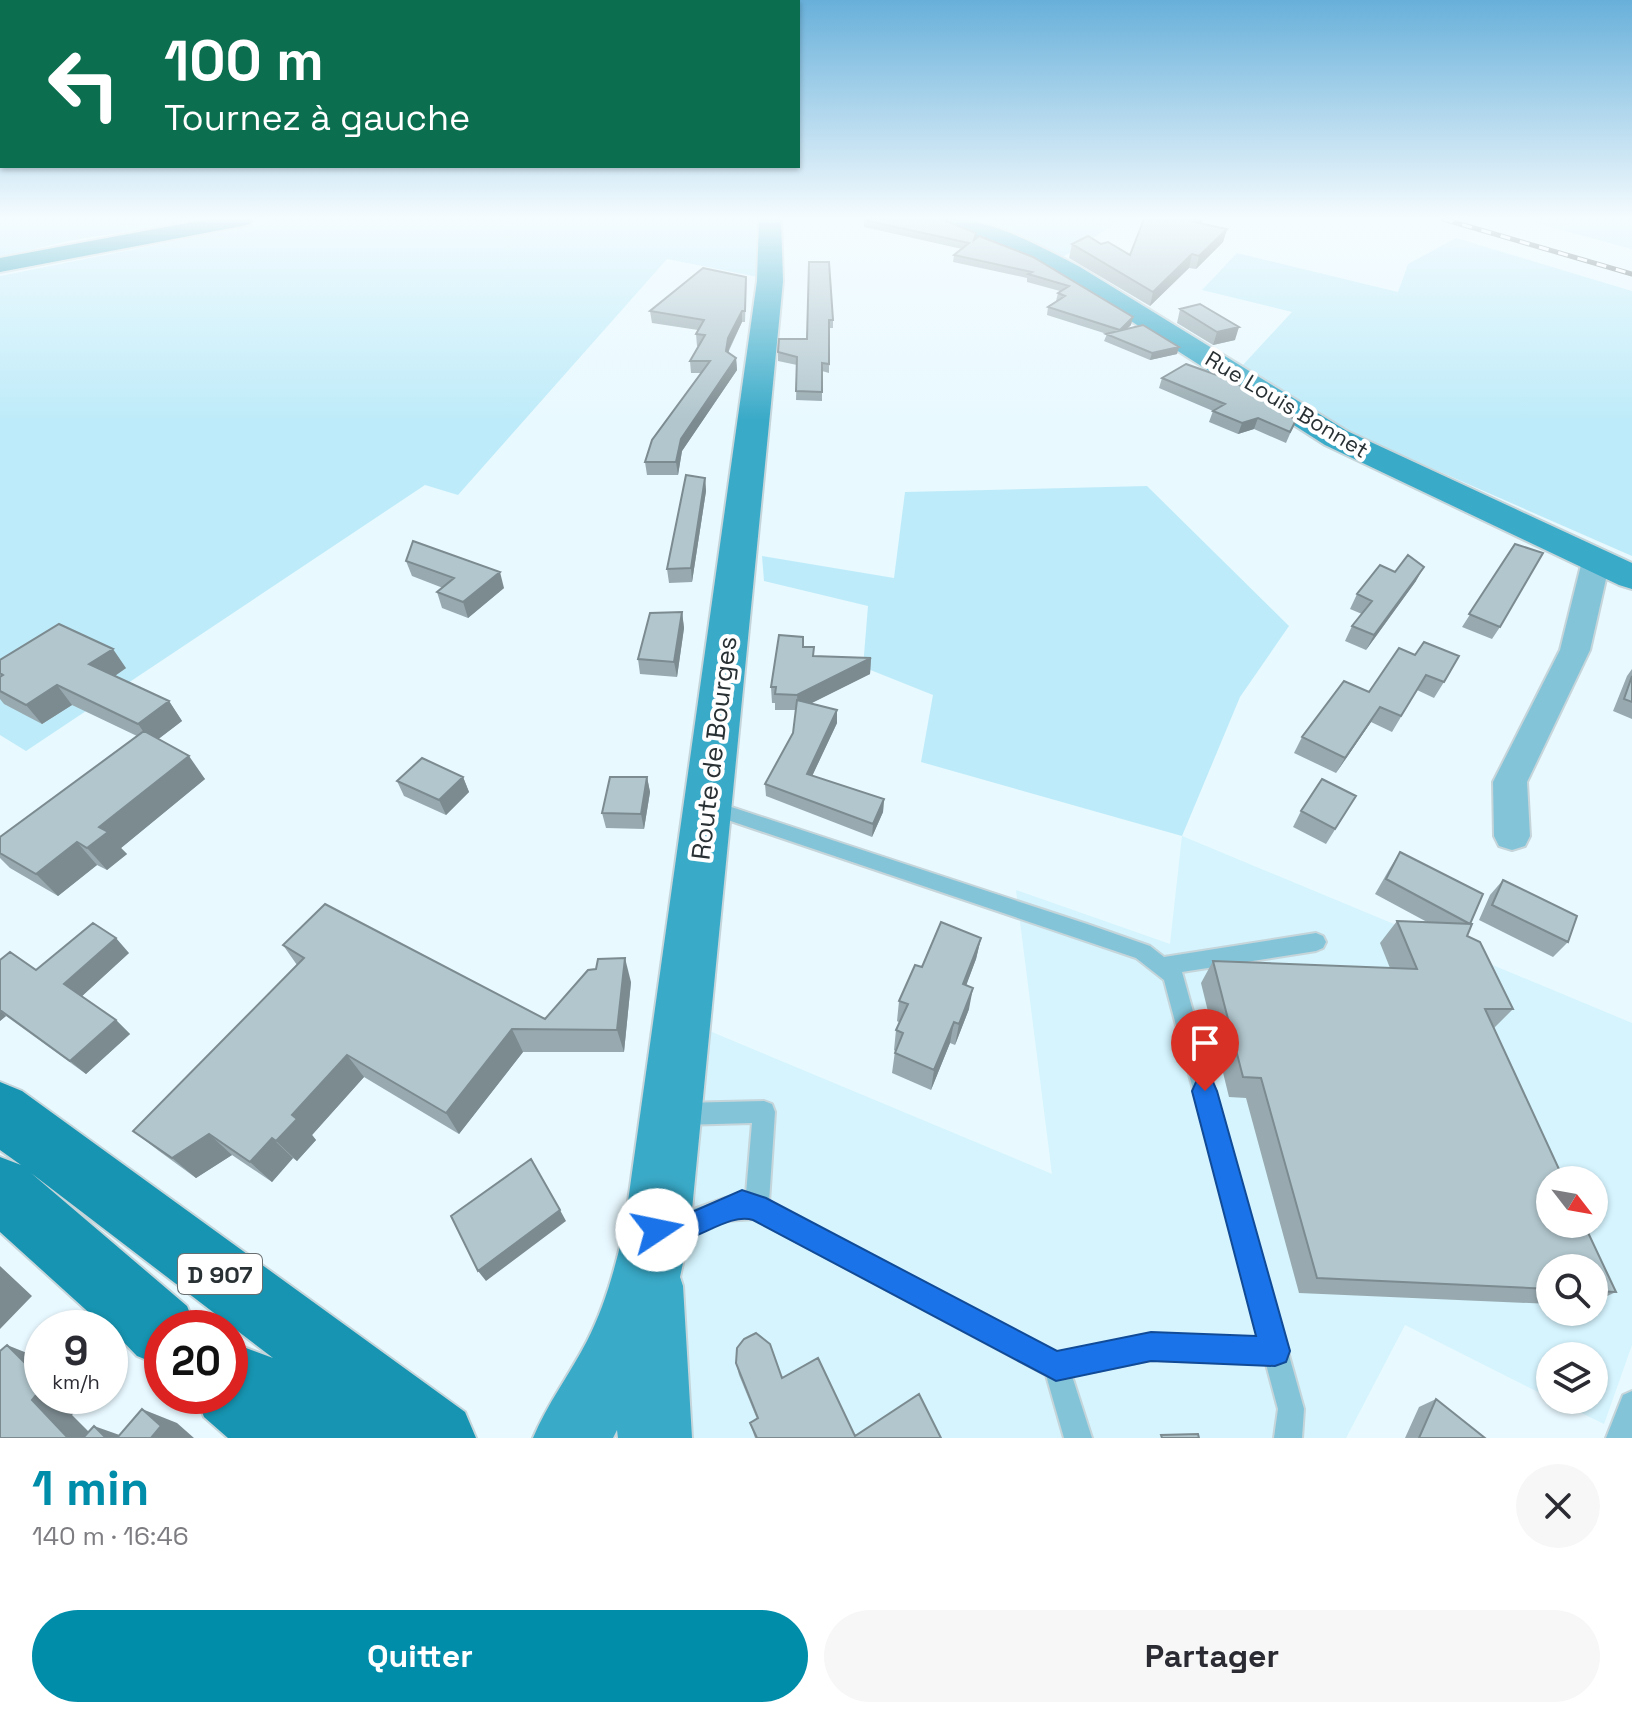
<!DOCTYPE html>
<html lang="fr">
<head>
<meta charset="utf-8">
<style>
  body { margin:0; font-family:"Space Grotesk",sans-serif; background:#f7f7f7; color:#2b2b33; height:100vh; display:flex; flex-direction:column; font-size:30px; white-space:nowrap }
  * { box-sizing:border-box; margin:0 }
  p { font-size:26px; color:#7c7c81 }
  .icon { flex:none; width:44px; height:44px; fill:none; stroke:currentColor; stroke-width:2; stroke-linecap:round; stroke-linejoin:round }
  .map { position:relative; height:1438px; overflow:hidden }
  .drawer { display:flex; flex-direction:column; background:#fff; flex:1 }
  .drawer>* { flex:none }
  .top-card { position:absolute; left:0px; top:0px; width:800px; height:168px; box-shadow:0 2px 6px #0004; background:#0b6e4f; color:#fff; overflow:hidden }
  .needle { width:52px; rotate:121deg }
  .tools { position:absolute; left:1536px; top:1166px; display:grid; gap:16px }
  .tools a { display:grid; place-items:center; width:72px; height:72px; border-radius:50%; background:#fff; box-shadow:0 2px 6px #0004; font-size:40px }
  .speed { position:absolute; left:24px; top:1310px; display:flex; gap:16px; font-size:40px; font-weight:700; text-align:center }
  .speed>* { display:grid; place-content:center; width:104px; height:104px; border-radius:50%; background:#fff; box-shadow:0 2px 6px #0004; line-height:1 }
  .speed small { font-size:20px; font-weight:400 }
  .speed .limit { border:12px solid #d22; background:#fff; color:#111 }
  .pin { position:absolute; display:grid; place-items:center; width:68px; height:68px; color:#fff; margin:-82px -34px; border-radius:50% 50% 50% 0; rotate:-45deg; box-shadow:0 0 8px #0007 }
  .pin .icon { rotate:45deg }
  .me { position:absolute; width:88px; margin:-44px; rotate:79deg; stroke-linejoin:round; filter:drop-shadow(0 0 6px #0008) }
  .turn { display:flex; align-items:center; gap:28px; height:168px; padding:0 32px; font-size:36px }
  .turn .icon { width:104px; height:104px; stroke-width:2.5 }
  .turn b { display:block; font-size:56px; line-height:68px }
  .round { display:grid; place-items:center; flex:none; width:84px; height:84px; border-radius:42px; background:#f7f7f7 }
  .headline { display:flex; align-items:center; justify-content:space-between; height:136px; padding:0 32px }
  h1 { font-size:48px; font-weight:800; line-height:60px; color:#008daa }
  .button { display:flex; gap:16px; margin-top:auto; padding:16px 32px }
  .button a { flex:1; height:92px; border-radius:48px; background:#008daa; color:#fff; font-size:32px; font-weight:800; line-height:92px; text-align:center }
  .button a+a { background:#f7f7f7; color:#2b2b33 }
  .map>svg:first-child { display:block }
  .built { fill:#d5f4fe; fill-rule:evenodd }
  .green { fill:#beebf9 }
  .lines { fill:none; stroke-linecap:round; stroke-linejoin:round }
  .lane-casing { stroke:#c6d5da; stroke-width:4 }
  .street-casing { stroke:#c6d5da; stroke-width:4 }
  .secondary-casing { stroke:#c6d5da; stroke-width:4 }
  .primary-casing { stroke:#c6d5da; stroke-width:4 }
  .lane { fill:#84c4d8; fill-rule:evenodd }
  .street { fill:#84c4d8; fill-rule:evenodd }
  .secondary { fill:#39aac8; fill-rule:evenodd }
  .primary { fill:#1794b1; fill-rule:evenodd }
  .rail-casing { stroke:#566064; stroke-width:5 }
  .rail { stroke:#fff; stroke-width:3; stroke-dasharray:10; stroke-linecap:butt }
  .wall { fill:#98aab0 }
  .shaded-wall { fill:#7c8b90 }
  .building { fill:#b1c6cd; stroke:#7c8b90; stroke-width:2 }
  .route { fill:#1a73e8; stroke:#114b97; stroke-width:2 }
  .labels { text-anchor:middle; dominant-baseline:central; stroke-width:8; stroke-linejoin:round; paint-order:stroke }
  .far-street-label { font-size:22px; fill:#293134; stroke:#fff }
  .shield { fill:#fff; stroke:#696f71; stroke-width:2 }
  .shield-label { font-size:24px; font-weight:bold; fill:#293134 }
  .street-label { font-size:26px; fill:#293134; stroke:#fff }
</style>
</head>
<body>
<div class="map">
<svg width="1632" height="1438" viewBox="0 0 1632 1438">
  <rect width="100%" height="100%" fill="#e8f9ff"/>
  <path class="built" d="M1182,836l450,187v322l-28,79 -49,-24h39v-44h-44v42l-145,-73 -59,113h-705l23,-426 388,162 -36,-284 154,54zM1550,1180h44v44h-44zM1550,1268h44v44h-44z"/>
  <path class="green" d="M0,219h208l-140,22 -68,16z
    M285,219h475l-2,58 -91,-18 -209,236 -33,-10 -399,266 -26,-16v-459z
    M961,219h162l-60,38z
    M1520,219h112v30z
    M1456,238l176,53v265l-299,-131 -92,-58 51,-55 -90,-22 35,-37 161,39 10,-28z
    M1147,486l142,140 -49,71 -58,139 -261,-74 12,-67 -70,-28 5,-61 -104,-25 -2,-25 132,22 11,-86z"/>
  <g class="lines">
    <defs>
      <path id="lane" d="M713,801l374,123 63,22 14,11 152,-24 7,3 3,6 -3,6 -7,3 -134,21 122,437 -2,29h-28l4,-29 -12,-45 -115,-4 -79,16 20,62h-28l-18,-63 -292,-156 -29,2 -54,19 -8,-4 -4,-8 4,-8 62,-22 21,-4 6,-71 -71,2 -8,-3 -3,-8 3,-8 8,-3 83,-2 8,3 3,8 -6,90 288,151 94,-19 108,4 -95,-358 -28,-22 -429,-145 -3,-5 3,-5z
        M1632,1391v47h-26l17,-43z"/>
      <path id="street" d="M1596,553l10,2 4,6 -20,89 -63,132 3,54 -5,10 -13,4 -13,-4 -5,-10 -1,-54 67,-132 22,-89 4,-6z"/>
      <path id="secondary" d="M759,219h22l2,62 -93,949 -10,47 3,9 9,152h-74l-1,-8 -4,8h-80c14,-34 37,-64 54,-97 18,-35 28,-73 37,-111l133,-949z
        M939,219c49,-3 98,26 141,48l267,164 285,132v26l-13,-4 -294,-140 -263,-168 -42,-22 -78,-31z"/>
      <path id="primary" d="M208,219h45l-3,5 -8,2 -242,46v-14z
        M0,1082l22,9 443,321 11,26h-248l-24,-21 -8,-21h34v-54l43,16 -242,-185 156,133 9,22h-34v38l-25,-10 -27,-28h-4l-106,-96v-75l21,8 -21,-15z"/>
    </defs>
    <use href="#lane" class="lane-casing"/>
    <use href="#street" class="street-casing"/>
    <use href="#secondary" class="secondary-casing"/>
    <use href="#primary" class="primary-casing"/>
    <use href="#lane" class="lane"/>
    <use href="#street" class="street"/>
    <use href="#secondary" class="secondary"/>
    <use href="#primary" class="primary"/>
    <defs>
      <path id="rail" d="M1443,219l189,55"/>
    </defs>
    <use href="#rail" class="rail-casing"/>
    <use href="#rail" class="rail"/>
  </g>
  <path class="wall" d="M1203,219l-1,5 25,5 -4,13 -27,27 -7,-1 -39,38 -81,-48 3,-14h29l29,11z
    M864,220l112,13 -1,6 58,18 98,68 -4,4 50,25 -27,6 -46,-19 3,-7 -60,-19 1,-8 8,-6 2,-8 2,-2 -33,-9v-4l-74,-16 1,-7 8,-6 -98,-22z
    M809,262l24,58v8h-4v45l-7,-2v30l-26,-1 1,-35 -19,-4v-9l29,-13z
    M746,288l-1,34h-3l-14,31 8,5 1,12 -55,81 -4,24h-31l-2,-13 56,-89h-10l-1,-12 9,-15h-2l-1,-12 2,-4 -46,-7 -2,-12z
    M1180,309l55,31 -22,5 -36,-22z
    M1162,378l134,42 -10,23 -32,-14 -16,5 -29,-12 4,-11 -54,-23z
    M705,478l1,13 -14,91 -23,1 -2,-14z
    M1515,544l-15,83 -8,12 -30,-12z
    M406,561l98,27 -36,30 -26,-10 -5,-16 6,-4 -31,-12z
    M1416,581l-50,69 -21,-9 7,-15 10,-12 -12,-5 7,-15z
    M682,612l2,16 -7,49 -37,-3 -2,-15z
    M803,647l11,9 57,2 -1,16 -59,29 26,7v13l-25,53 72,23 -1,13 -11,25 -106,-41 -1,-12 28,-51 3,-23h-21v-7h-3l-1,-16z
    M1399,648l45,34 -10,16 -17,-8 -25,42 -21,-10 -35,51 -42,-20 8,-16 67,-45z
    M0,660l126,8 -11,8 54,25 13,20 -24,18 47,40 -84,69 6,6 -20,16 -10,-5 -39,31 -48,-28 -10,-10v-21l137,-101 -65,-31 -30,19 -38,-20 -4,-5z
    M1632,669v50l-19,-8 14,-35z
    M463,777l6,15 -23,23 -42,-19 -7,-15z
    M647,777l3,15 -6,37 -38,-1 -4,-15z
    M1356,796l-30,48 -33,-17 8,-16z
    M1400,852l69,72 -2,12 46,73 -19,19 122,264 -22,10v-34h-44v36l-251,-11 -53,-195 -17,-1 -28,-114 12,-22 177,7 -10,-25 17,-22 30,1 -52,-28 15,-26z
    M1503,880l65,62 -15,15 -74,-37 11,-25z
    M981,938l-5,21 -10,26 3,24 -14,36 -5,-2 -19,47 -39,-17 3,-22 -1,-1 2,-20 4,-7 -3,-2 2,-20 23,-34z
    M283,945l262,74 86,-37 -7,70h-101l-64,82 -95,-57 -52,58 4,5 -19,21 -4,-3 -21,24 -40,-27 -36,23 -37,-27 -26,-20 164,-166z
    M129,953l-47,43 34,24 14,14 -44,40 -80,-58 -6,5v-61l36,10z
    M736,1363l46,15 73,58 86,2h-186l-5,-15 7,-4 -18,-44z
    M1436,1399l49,39h-80l14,-31z"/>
  <path class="shaded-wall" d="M1198,219h5l-2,6 -7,-3z
    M1227,229l-4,13 -27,27 3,-13z
    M1192,254l-3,14 -39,38 3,-14z
    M742,311v11l-13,27 -2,14 -1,-12 2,-13z
    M1133,317l-2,8 -13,12 2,-7z
    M1239,327l-4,13 -22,5 4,-13z
    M1179,347l-2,7 -27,6 2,-7z
    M736,358l1,12 -55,81 -4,24 -2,-13 5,-23z
    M1258,418l-4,11 -16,5 4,-11z
    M705,478l1,13 -14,91 -1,-14z
    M1424,567l-8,14 -50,69 8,-15z
    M500,572l4,16 -36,30 -5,-16z
    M682,612l2,16 -7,49 -3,-15z
    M113,649l13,19 -23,16 -14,-20z
    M871,658l-1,16 -72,36 -1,-15z
    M57,685l15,20 -30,19 -16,-19z
    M169,701l13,20 -30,23 -14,-20z
    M1380,707l-9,15 -35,51 9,-15z
    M837,710v13l-30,64v-13z
    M189,756l16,23 -84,69 6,6 -20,16 -20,-22 12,-21z
    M463,777l6,15 -23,23 -7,-15z
    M647,777l3,15 -6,37 -3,-15z
    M884,799l-1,13 -11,25 1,-13z
    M77,842l20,23 -39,31 -22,-22z
    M116,938l13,15 -49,45 -16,-14z
    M981,938l-5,21 -17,46 4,-21z
    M625,958l6,24 -7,70 -7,-22z
    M973,988l-4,21 -14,36 4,-21z
    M0,1011l6,5 -6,5z
    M116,1020l14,14 -44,40 -16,-13z
    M954,1022l-4,21 -19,47 3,-20z
    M512,1029l11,23 -64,82 -13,-21z
    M347,1055l17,22 -52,58 4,5 -19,21 -21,-20 16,-26z
    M209,1134l23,21 -36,23 -24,-20z
    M272,1138l21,20 -21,24 -22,-20z
    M560,1210l6,11 -80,60 -8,-10z
    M0,1266l32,30 -32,33z
    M7,1345l35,14v21z
    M42,1388v8h41l3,3 -14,16 23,23h-27l-36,-38z
    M142,1409l35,14 17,15h-43z
    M94,1426l34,12h-22z"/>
  <path class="building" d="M869,219h72l35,14 -2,7 5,-4 54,21 100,60 -13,13 -72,-23 17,-11 -7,-3 11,-7 -41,-12 4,-2 -78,-17 15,-12 -105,-23z
    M1144,219h54l-4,3 33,7 -28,27 -7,-2 -39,38 -81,-48 16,-8 13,8 7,-2 22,13z
    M809,262h20l4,58h-4v44l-7,-1v29l-26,-1 1,-34 -19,-5 1,-13h28z
    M703,268l43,9 -1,34h-3l-14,27 -2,13 10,7 -55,81 -5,23h-31l7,-22 58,-79h-20l15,-26 -9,-1 8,-14 -54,-9z
    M1200,304l39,23 -22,5 -37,-23z
    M1143,325l36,22 -27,6 -46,-19z
    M1186,364l45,16 65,40 -6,12 -32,-14 -16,5 -29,-12 12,-7 -63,-26z
    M686,475l19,3 -14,90 -24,1z
    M413,541l87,31 -37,30 -26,-10 17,-14 -48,-17z
    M1515,544l28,9 -43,74 -31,-13z
    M1408,555l16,12 -50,68 -22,-9 20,-25 -15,-7 23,-29 15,7z
    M682,612l-8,50 -36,-3 12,-46z
    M59,624l54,25 -24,15 80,37 -31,23 -81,-39 -31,20 -26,-14v-14l3,-2 -3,-2v-13z
    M779,635l24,2v10h11l-1,9 58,2 -74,37 -22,-1 1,-7h-5z
    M1424,642l35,14 -15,26 -18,-7 -25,41 -21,-9 -35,51 -43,-21 42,-56 25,11 30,-44 16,7z
    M1632,676v26l-8,-3z
    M797,700l40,10 -30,64 77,25 -11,25 -108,-40 28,-51z
    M144,731l45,25 -90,71 9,5 -21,16 -10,-6 -41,32 -36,-21v-16z
    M422,758l41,19 -24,23 -42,-19z
    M610,777h37l-6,37 -39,-1z
    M1322,779l34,17 -21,33 -34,-18z
    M1400,852l83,42 -13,30 -84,-45z
    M1503,880l74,36 -9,26 -76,-37z
    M325,904l220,115 43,-49 8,-1 2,-10 27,-1 -8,72 -105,-1 -66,84 -99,-58 -55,60 5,4 -21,22 -4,-3 -22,24 -41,-28 -37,24 -39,-27 171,-173 -21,-13z
    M1397,921l75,3 -5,12 13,6 33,67h-28l79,171h-14v44h34l32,68 -22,-1v-23h-44v21l-233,-11 -56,-200 -18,-1 -30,-116 204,8z
    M941,922l40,16 -18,46 10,4 -14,36 -5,-2 -20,48 -39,-17 8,-20 -7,-3 12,-26 -9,-3 16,-36 7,2z
    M93,923l23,15 -52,46 52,36 -46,41 -70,-51v-50l10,-8 26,18z
    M531,1159l29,51 -82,61 -27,-55z
    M756,1333l14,11 12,34 36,-20 37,78 64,-42 22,44h-184l-7,-15 8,-5 -22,-55 1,-15 7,-9z
    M7,1345l35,35v8l-10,12 36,38h-68v-87z
    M1436,1399l49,39h-66z
    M142,1409l19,17 -10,12h-34z
    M94,1426l12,12h-23z
    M1198,1434l1,4h-37l-1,-3z"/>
  <linearGradient id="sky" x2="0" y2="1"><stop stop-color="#68b0da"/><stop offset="0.52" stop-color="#f5fcff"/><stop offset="1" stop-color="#f5fcff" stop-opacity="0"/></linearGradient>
  <rect width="1632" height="420" fill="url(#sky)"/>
  <path class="route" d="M1205,1079l8,3 4,9 73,260 -4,11 -11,4 -124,-5 -95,20 -303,-161c-31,-9 -67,36 -105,20l-4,-10 4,-9 44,-9 50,-22 24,8 291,153 94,-19 105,4 -64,-245 4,-9z"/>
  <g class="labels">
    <g class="far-street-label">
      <text transform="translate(1287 404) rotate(31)">Rue Louis Bonnet</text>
    </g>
    <rect class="shield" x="178" y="1254" width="84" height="40" rx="6"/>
    <g class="shield-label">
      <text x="220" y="1274">D 907</text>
    </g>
    <g class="street-label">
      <text transform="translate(714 748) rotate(-83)">Route de Bourges</text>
    </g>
  </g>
</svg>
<div class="tools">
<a><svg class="needle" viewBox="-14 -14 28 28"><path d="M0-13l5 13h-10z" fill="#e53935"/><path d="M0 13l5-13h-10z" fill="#7c7c81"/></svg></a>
<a><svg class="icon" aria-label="search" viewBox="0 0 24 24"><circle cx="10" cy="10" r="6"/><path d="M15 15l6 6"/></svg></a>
<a><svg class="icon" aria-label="layers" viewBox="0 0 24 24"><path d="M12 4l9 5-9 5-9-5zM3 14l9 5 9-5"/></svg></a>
</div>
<div class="speed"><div>9<small>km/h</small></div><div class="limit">20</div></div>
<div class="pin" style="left:1205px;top:1091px;background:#d93025"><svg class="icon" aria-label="arrive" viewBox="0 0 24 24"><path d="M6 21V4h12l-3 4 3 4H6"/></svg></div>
<svg class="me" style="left:657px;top:1230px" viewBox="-20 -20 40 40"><circle r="19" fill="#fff"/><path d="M0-13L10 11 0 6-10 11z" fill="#1a73e8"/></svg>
<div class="top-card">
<div class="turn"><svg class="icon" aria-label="left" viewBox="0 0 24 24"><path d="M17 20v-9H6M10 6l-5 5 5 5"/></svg><div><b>100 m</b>Tournez à gauche</div></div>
</div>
</div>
<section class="drawer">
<div class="headline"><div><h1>1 min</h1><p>140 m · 16:46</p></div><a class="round"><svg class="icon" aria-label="close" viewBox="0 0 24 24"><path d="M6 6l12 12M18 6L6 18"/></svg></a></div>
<div class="button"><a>Quitter</a><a>Partager</a></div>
</section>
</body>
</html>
